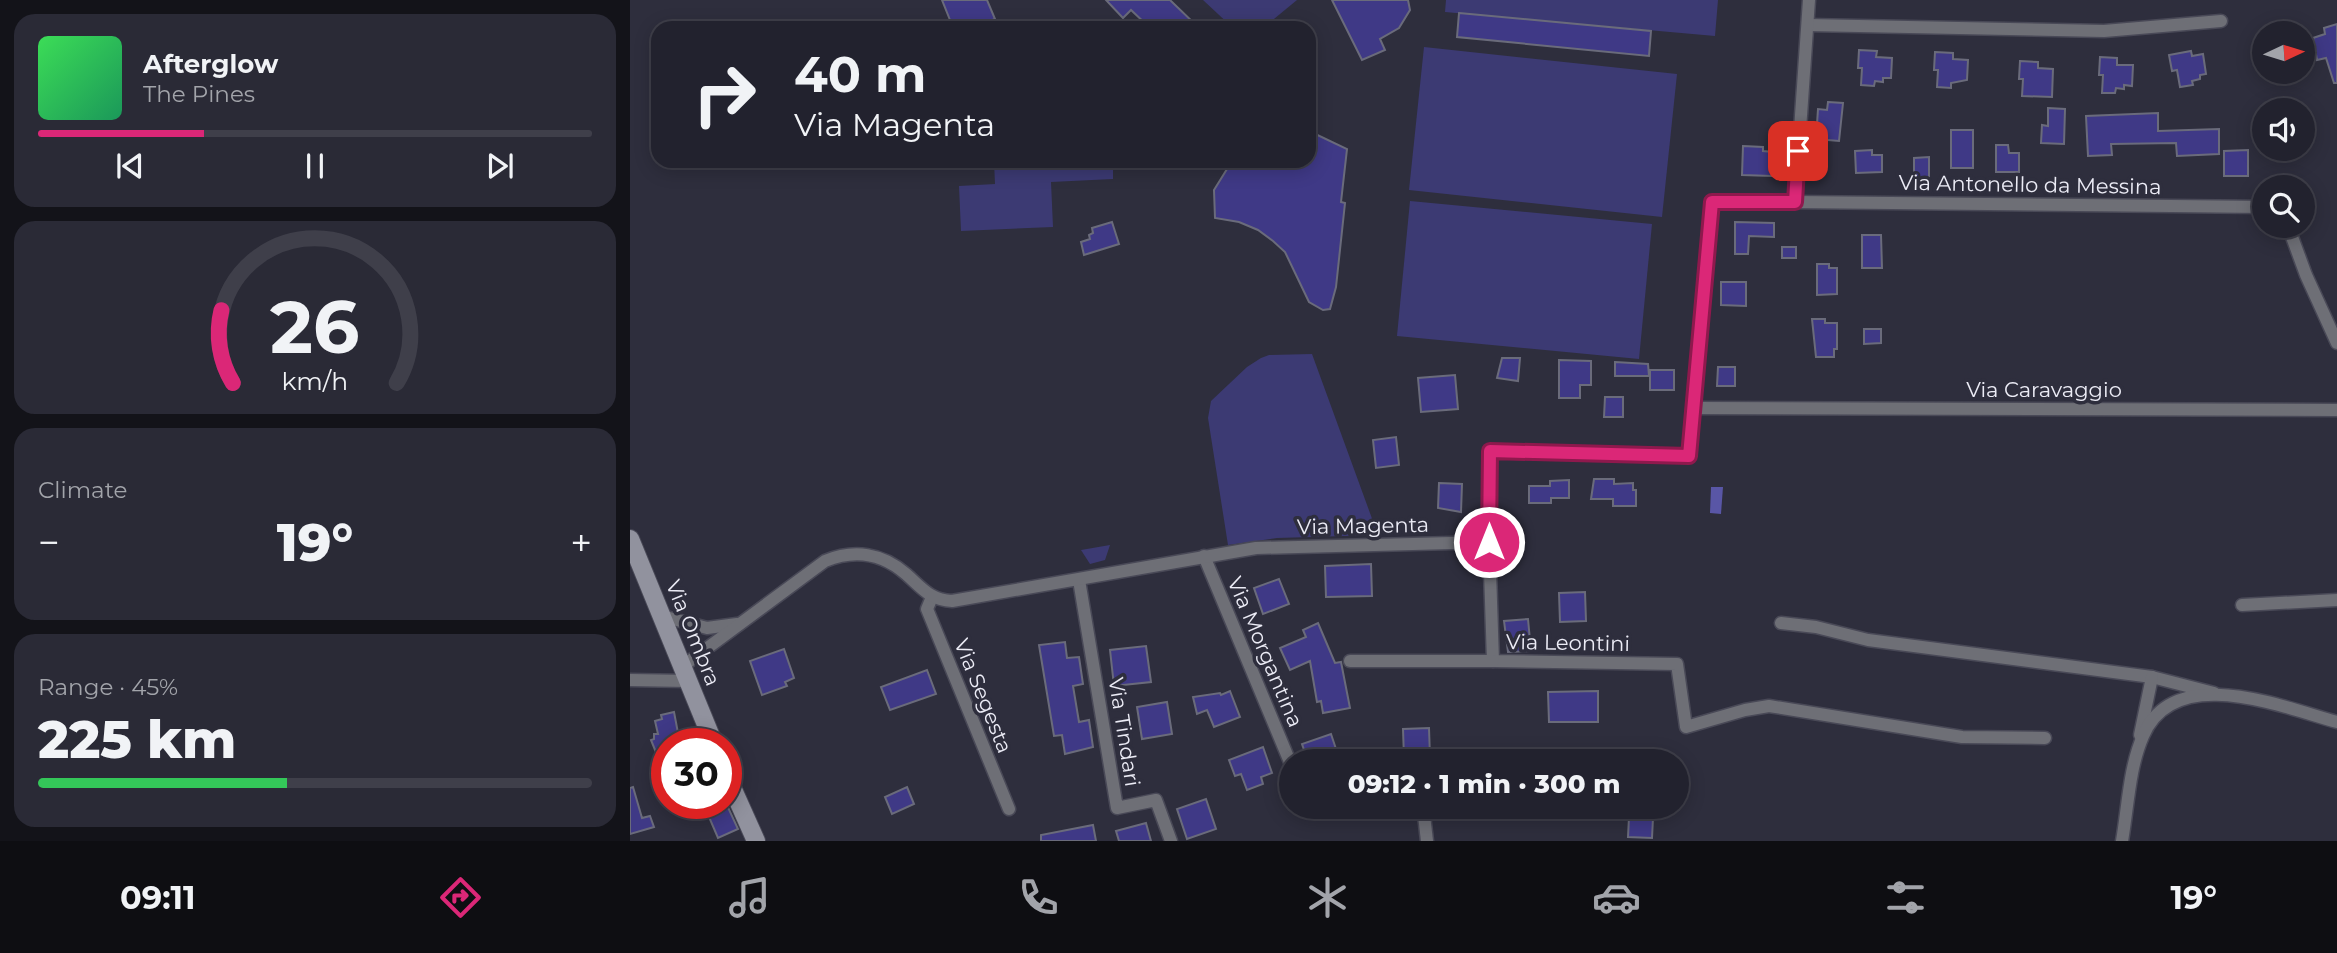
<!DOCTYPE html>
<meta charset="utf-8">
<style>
:root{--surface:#22222e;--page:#2a2a36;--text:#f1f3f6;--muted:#a2a4aa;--line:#3f3f4a;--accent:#db2777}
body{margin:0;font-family:Montserrat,sans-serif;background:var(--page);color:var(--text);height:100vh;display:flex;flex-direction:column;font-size:26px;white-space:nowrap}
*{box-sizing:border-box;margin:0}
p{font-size:23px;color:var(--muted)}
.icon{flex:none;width:38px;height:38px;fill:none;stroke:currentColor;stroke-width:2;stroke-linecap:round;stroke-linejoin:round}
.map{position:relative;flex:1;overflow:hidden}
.details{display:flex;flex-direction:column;gap:14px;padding:14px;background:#131319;width:630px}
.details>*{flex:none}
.hud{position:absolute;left:21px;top:21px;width:665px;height:147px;border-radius:21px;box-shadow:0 4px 18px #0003,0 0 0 2px var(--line);background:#22222e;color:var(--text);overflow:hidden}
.needle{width:46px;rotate:86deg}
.fabs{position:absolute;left:1622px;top:21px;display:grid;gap:14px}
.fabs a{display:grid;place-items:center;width:63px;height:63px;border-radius:50%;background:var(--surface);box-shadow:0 4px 18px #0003,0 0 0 2px var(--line);font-size:35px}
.speed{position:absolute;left:21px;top:728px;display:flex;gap:14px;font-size:35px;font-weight:700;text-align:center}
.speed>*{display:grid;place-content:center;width:91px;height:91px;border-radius:50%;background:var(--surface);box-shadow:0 4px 18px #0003,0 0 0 2px var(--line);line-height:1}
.speed .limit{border:10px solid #d22;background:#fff;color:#111}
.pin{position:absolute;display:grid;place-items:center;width:60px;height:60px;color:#fff;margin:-30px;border-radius:14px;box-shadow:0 4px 10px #0006}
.me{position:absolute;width:77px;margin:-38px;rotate:0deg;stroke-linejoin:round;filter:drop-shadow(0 0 5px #0008)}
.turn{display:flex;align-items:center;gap:24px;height:147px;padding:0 28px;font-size:32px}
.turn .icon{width:91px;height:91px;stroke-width:2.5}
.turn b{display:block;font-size:49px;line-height:60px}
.big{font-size:52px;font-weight:800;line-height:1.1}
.details .tile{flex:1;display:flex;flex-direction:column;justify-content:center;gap:10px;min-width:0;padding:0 24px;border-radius:21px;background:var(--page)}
.details .dial{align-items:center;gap:0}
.dial svg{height:182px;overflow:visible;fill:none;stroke:var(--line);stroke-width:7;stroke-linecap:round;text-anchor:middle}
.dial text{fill:var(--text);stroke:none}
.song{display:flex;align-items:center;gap:21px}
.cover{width:84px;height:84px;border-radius:10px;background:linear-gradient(135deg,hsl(130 70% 55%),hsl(150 70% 35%))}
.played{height:7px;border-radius:4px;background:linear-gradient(90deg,var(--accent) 30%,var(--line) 30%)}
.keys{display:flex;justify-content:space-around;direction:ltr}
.heat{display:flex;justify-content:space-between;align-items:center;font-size:38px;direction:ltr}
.charge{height:10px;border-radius:5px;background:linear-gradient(90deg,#34c759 45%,var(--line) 0)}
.trip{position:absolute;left:649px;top:749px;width:410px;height:70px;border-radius:35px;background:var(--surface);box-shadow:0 4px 18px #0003,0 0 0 2px var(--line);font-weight:800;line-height:70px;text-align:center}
.menu{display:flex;height:112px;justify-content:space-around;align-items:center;background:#0e0e12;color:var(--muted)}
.menu .icon{width:49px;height:49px}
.menu .active{color:var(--accent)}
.menu b{font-size:32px;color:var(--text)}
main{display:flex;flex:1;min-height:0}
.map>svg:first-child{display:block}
.green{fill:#3c3a73}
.water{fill:#5956a6}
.building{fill:#3f3986;stroke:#6a6b7b;stroke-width:2}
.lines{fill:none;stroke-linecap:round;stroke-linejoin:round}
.street-casing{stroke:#494957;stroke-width:15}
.secondary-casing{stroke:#494957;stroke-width:20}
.street{stroke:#6e6f76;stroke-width:12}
.secondary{stroke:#91929e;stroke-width:18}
.route-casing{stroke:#8e194d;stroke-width:18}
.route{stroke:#db2777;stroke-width:12}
.labels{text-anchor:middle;stroke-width:7;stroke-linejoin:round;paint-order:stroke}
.street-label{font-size:21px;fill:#ececf6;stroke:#2e2e3d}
</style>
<main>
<section class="details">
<div class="tile">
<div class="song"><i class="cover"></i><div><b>Afterglow</b><p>The Pines</p></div></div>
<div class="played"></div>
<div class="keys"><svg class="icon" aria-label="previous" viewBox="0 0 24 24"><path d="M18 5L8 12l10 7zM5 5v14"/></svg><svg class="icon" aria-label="pause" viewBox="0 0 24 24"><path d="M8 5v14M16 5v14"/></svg><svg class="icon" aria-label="next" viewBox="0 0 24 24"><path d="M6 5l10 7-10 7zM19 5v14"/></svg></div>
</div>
<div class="tile dial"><svg viewBox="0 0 100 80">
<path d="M14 69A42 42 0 1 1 86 69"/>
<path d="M14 69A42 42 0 0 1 9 37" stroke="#db2777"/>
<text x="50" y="56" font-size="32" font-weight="700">26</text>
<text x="50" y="72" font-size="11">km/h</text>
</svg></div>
<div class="tile"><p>Climate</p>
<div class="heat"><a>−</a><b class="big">19°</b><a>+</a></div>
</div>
<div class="tile"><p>Range · 45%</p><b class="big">225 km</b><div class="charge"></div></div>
</section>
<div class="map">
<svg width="1707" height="841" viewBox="0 0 1707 841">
<rect width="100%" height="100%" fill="#2e2e3d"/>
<g class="green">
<path d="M573 0H667L633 28H603Z"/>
<path d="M816 0H1088L1085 36 815 12Z"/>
<path d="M794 47 1047 74 1032 217 779 190Z"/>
<path d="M364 161H483V179L421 182 423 227 331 231 329 186 365 184Z"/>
<path d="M780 201 1022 224 1009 359 767 336Z"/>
<path d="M682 354 748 535 647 538 598 545 578 418 581 401 617 367 631 358 639 355Z"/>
<path d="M480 545 475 560 460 564 451 550Z"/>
</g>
<path class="water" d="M1081 487H1093L1091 514 1080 513Z"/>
<g class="building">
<path d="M312 0H357L365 19 349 25 351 28H329L327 23 322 25Z"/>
<path d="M476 0H540L569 28H520L501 10 493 18Z"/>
<path d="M702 0H778L780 10 769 28 750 39 755 50 732 60Z"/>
<path d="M829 13 1021 31 1019 56 827 37Z"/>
<path d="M1707 24V83H1704L1696 58 1687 60 1683 38 1695 34 1694 28Z"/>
<path d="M1229 50 1247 51 1246 57 1262 58 1261 78H1253V82L1245 81 1244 86 1231 85 1232 68H1228Z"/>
<path d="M1561 51 1562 56 1573 54 1576 74 1570 75V79L1562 81 1563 85 1550 87 1547 70 1542 71 1539 55Z"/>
<path d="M1305 52 1323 53V59L1338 60 1337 80 1321 83V88L1307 87 1308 70H1304Z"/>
<path d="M1470 57 1487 58V65H1503L1502 86 1494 85V89L1486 88 1485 93H1472L1473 75H1469Z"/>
<path d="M1390 61 1408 62V68L1423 69 1422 97 1392 96 1393 79H1389Z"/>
<path d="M1198 102 1213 103 1209 141 1186 139 1188 109 1197 110Z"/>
<path d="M1418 108 1435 109 1434 144 1411 143 1412 125 1418 126Z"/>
<path d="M1528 113V131L1589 129V154L1547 156 1546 143 1481 144 1482 155 1458 156 1456 116Z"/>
<rect x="1321" y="130" width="22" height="38"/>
<path d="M679 131 717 149 711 202 715 203 706 287 700 309 693 310 679 302 655 252 643 241 628 230 609 222 585 218 584 190 602 161H679Z"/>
<path d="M1366 145H1378L1379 153H1389V172H1366Z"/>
<path d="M1113 146 1133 147V151L1143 152 1142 176 1112 175Z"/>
<path d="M1242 150V155H1252V172L1226 173 1225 151Z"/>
<path d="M1618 150V176H1594V151Z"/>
<path d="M1299 157V180L1284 181V158Z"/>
<path d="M482 222 489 244 454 255 451 242 460 239 459 235 463 233 462 228Z"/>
<path d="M1105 222 1144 223V237L1119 236 1118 254H1105Z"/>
<path d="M1232 235H1251L1252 268H1232Z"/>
<rect x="1152" y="247" width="14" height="11"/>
<path d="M1187 264H1199V268H1207V294L1187 295Z"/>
<path d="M1091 282H1116V306L1091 305Z"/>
<path d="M1182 319H1195V323H1207V349H1204V357H1186Z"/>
<path d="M1234 329H1251V343L1234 344Z"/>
<path d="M872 358H890L888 381 867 378Z"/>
<path d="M929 360 961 361V385H950V398H929Z"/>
<path d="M985 362 1018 364 1019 376H985Z"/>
<path d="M1088 367H1105V386H1087Z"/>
<rect x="1020" y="370" width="24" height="20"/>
<path d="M825 375 828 409 791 412 788 378Z"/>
<path d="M975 397H993V417H974Z"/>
<path d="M766 437 769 465 746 468 743 440Z"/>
<path d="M964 479H984V484L1003 483V490H1006V506H983V499H961Z"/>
<path d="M939 480V498H921V503H899V486H920V481Z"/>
<path d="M809 483 832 484 831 512 808 508Z"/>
<path d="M741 564 742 596 696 597 695 566Z"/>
<path d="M649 579 659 604 633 614 624 588Z"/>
<path d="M955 592 956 621 930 622 929 593Z"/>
<path d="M898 619 901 651 878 652 874 621Z"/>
<path d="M688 623 705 663 711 662 720 708 693 713 691 701 687 702 680 661 660 670 650 648 676 637 673 630Z"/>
<path d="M435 642 437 658 449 657 453 684 443 686 449 722 459 720 463 747 435 754 432 735 424 736 409 645Z"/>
<path d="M516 646 521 682 484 686 480 650Z"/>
<path d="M154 649 164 678 155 682 157 686 132 695 120 661Z"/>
<path d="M297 670 306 694 260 710 251 687Z"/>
<path d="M600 691 610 717 584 727 577 710 567 714 563 697 590 693 591 695Z"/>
<path d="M968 691V722H919L918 692Z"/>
<path d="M537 702 542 734 512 739 507 707Z"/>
<path d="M44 712 48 733 62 732 68 744H37L36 777 21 740 24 739V734H28L25 721 32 719 31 715Z"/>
<path d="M799 728 800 757 774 758 773 729Z"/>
<path d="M701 734 709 758 699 761H678L672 744Z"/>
<path d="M633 747 642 773 631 777 633 784 617 790 611 774 605 776 599 760Z"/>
<path d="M3 787 12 818 20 816 24 827 0 834V788Z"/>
<path d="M277 787 284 804 262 814 255 797Z"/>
<path d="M576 799 586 829 557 839 547 809Z"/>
<path d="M73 803H96L108 829 88 838Z"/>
<path d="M999 817 1023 818 1022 838 998 837Z"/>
<path d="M516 823 521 841H489L486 831Z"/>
<path d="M463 825 466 841H411V835Z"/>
</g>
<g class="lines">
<defs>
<g id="street">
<path d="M1178 25 1474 31 1591 21"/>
<path d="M1165 202 1634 207"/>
<path d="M1658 226 1676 275 1707 343"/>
<path d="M1064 408 1707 410"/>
<path d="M859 542 863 661 1047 664 1056 727 1115 710 1139 706 1332 737 1415 738"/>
<path d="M574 556 660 762"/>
<path d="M449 580 487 808 526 800 541 841"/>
<path d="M302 597 297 609 379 809"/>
<path d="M1612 605 1707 600"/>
<path d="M32 616 77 628 107 624"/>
<path d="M1151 623 1186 627 1238 640 1522 677 1584 693"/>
<path d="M720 661H863"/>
<path d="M53 666 195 561C224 549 252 553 276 574 292 588 300 600 322 601L626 548 859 542 860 451 1059 456 1082 202H1165L1179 0"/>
<path d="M0 680 58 681"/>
<path d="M1510 735 1522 677"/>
<path d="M794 815 797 841"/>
<path d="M1492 841C1498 807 1499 768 1513 736 1544 662 1652 707 1707 722"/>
</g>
<g id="secondary">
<path d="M0 539 84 744"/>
<path d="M96 774 126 841"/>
</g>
</defs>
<use href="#street" class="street-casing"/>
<use href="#secondary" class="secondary-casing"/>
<use href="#street" class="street"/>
<use href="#secondary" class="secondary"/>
</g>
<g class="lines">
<defs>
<path id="route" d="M859 542 860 451 1059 456 1082 202H1165L1168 151"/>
</defs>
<use href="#route" class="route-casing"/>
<use href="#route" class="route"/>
</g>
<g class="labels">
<g class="street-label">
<text transform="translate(1400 185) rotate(1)" y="7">Via Antonello da Messina</text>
<text x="1414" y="397">Via Caravaggio</text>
<text transform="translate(733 526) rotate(-1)" y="7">Via Magenta</text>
<text transform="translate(63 633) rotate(68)" y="7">Via Ombra</text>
<text transform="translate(938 643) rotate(1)" y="7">Via Leontini</text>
<text transform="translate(635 652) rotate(67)" y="7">Via Morgantina</text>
<text transform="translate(353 696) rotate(68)" y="7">Via Segesta</text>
<text transform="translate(494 732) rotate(81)" y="7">Via Tindari</text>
</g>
</g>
</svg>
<div class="fabs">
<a><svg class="needle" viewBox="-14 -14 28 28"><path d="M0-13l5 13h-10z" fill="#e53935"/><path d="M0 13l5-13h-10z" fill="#a2a4aa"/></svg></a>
<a><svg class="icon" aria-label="sound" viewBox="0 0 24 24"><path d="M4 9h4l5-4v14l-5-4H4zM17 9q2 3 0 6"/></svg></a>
<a><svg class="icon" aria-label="search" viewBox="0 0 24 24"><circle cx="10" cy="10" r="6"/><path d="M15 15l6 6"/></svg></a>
</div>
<div class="speed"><div class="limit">30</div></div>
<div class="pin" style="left:1168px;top:151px;background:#d93025"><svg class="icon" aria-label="arrive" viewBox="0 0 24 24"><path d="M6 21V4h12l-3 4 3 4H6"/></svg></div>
<svg class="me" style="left:859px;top:542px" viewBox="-20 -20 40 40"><circle r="17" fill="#db2777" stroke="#fff" stroke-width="3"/><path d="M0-11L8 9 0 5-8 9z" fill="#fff"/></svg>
<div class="trip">09:12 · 1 min · 300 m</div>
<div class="hud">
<div class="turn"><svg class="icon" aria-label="right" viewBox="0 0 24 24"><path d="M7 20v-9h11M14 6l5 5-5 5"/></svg><div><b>40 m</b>Via Magenta</div></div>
</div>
</div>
</main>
<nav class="menu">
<b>09:11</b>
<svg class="icon active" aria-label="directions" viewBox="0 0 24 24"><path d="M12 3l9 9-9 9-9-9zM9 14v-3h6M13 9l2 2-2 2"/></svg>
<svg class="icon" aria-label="music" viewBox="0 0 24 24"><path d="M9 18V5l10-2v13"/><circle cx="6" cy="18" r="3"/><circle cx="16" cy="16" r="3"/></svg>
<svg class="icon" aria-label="phone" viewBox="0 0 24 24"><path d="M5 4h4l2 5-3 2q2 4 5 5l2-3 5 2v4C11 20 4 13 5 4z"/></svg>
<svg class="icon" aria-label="climate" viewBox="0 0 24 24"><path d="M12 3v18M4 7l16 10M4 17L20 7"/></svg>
<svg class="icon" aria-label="car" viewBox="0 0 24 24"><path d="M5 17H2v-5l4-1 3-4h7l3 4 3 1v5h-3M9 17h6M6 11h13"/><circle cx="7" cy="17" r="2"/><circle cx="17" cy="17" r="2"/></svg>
<svg class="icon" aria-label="filters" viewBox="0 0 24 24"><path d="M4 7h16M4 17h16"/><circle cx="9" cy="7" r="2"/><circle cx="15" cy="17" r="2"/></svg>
<b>19°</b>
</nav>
